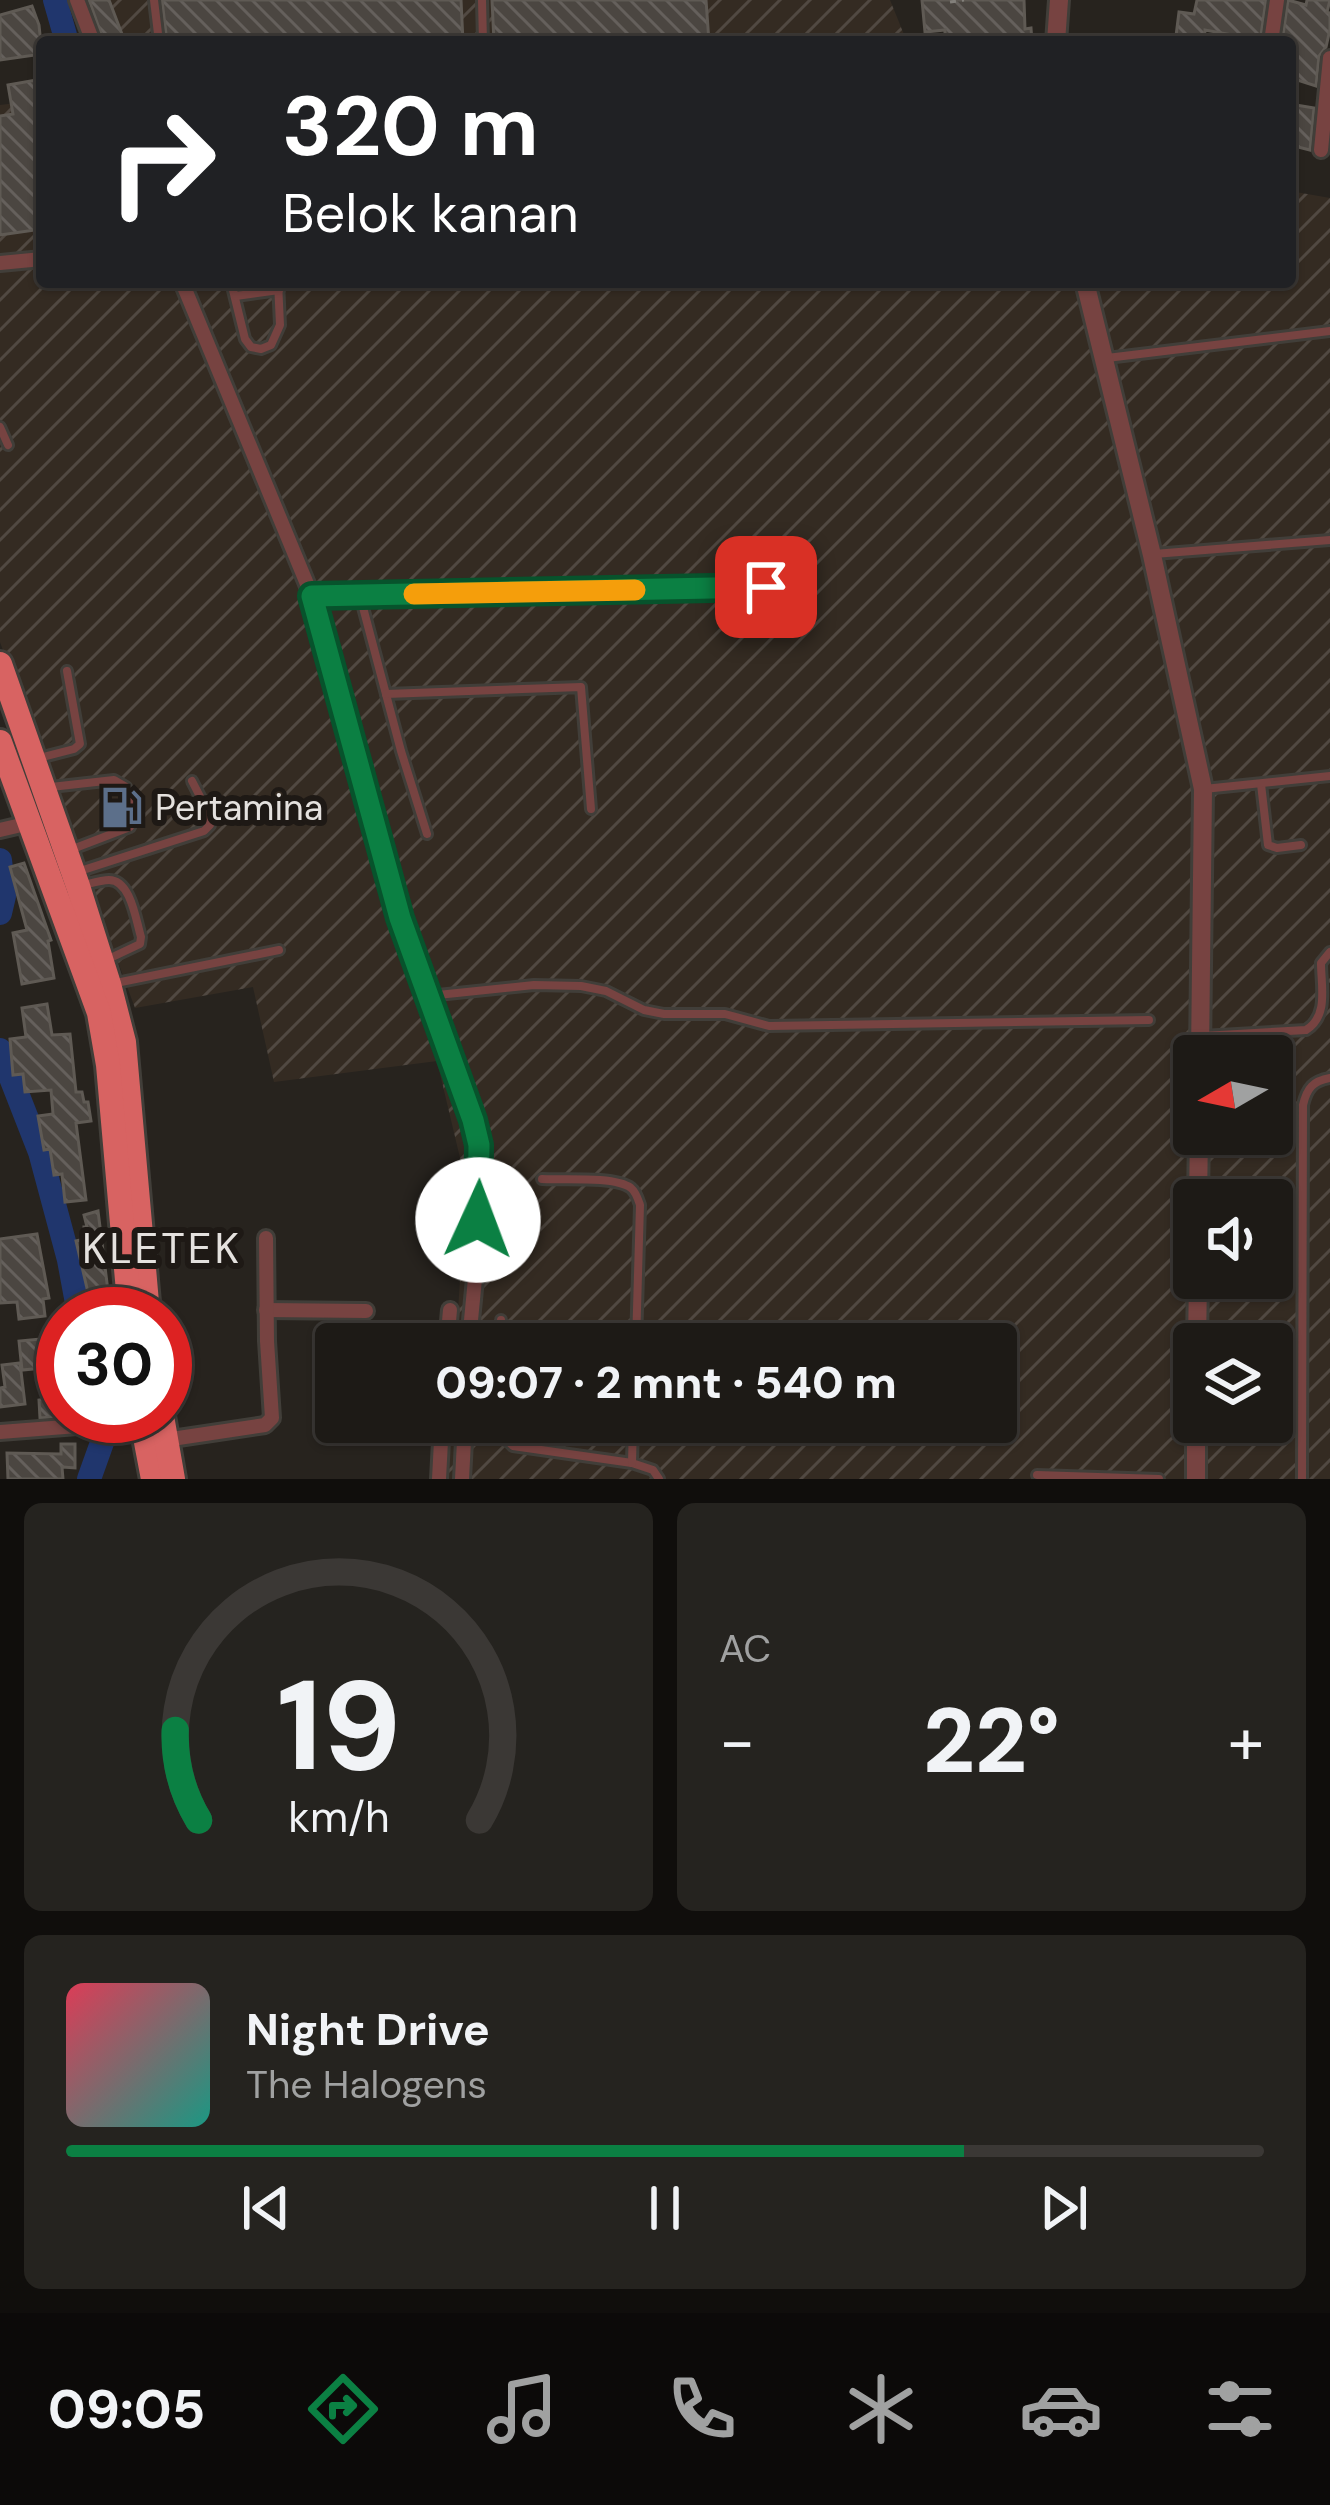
<!DOCTYPE html>
<html lang="id">
<meta charset="utf-8">
<style>
:root{--surface:#1d1a16;--page:#25231f;--text:#f1f3f6;--muted:#a0a1a1;--line:#3b3835;--accent:#0b8043}
body{margin:0;font-family:"DM Sans",sans-serif;background:var(--page);color:var(--text);height:100vh;display:flex;flex-direction:column;font-size:45px;white-space:nowrap}
*{box-sizing:border-box;margin:0}
p{font-size:39px;color:var(--muted)}
.icon{flex:none;width:66px;height:66px;fill:none;stroke:currentColor;stroke-width:2;stroke-linecap:round;stroke-linejoin:round}
.map{position:relative;height:1479px;overflow:hidden}
.sheet{display:flex;flex-direction:column;gap:24px;padding:24px;background:#100e0c;flex:1}
.sheet>*{flex:none}
.banner{position:absolute;left:36px;top:36px;width:1260px;height:252px;border-radius:12px;box-shadow:0 3px 9px #0004,0 0 0 3px var(--line);background:#202124;color:#fff;overflow:hidden}
.needle{width:78px;rotate:261deg}
.tools{position:absolute;left:1173px;top:1035px;display:grid;gap:24px}
.tools a{display:grid;place-items:center;width:120px;height:120px;border-radius:12px;background:var(--surface);box-shadow:0 3px 9px #0004,0 0 0 3px var(--line);font-size:60px}
.speed{position:absolute;left:36px;top:1287px;display:flex;gap:24px;font-size:60px;font-weight:700;text-align:center}
.speed>*{display:grid;place-content:center;width:156px;height:156px;border-radius:50%;background:var(--surface);box-shadow:0 3px 9px #0004,0 0 0 3px var(--line);line-height:1}
.speed .limit{border:18px solid #d22;background:#fff;color:#111}
.pin{position:absolute;display:grid;place-items:center;width:102px;height:102px;color:#fff;margin:-51px;border-radius:24px;box-shadow:0 6px 18px #0006}
.me{position:absolute;width:132px;margin:-66px;rotate:2deg;stroke-linejoin:round;filter:drop-shadow(0 0 9px #0008)}
.turn{display:flex;align-items:center;gap:42px;height:252px;padding:0 48px;font-size:54px}
.turn .icon{width:156px;height:156px;stroke-width:2.5}
.turn b{display:block;font-size:84px;line-height:102px}
.big{font-size:90px;font-weight:800;line-height:1.1}
.sheet .card{flex:1;display:flex;flex-direction:column;justify-content:center;gap:18px;min-width:0;padding:0 42px;border-radius:18px;background:var(--page)}
.sheet .dial{align-items:center;gap:0}
.dial svg{height:312px;overflow:visible;fill:none;stroke:var(--line);stroke-width:7;stroke-linecap:round;text-anchor:middle}
.dial text{fill:var(--text);stroke:none}
.song{display:flex;align-items:center;gap:36px}
.cover{width:144px;height:144px;border-radius:18px;background:linear-gradient(135deg,hsl(350 70% 55%),hsl(170 70% 35%))}
.played{height:12px;border-radius:6px;background:linear-gradient(90deg,var(--accent) 75%,var(--line) 75%)}
.keys{display:flex;justify-content:space-around;direction:ltr}
.heat{display:flex;justify-content:space-between;align-items:center;font-size:66px;direction:ltr}
.sheet .tiles{flex:1;display:grid;gap:24px;grid-template-columns:1fr 1fr}
.card:last-child{grid-column:span 2}
.trip{position:absolute;left:315px;top:1323px;width:702px;height:120px;border-radius:12px;background:var(--surface);box-shadow:0 3px 9px #0004,0 0 0 3px var(--line);font-weight:800;line-height:120px;text-align:center}
.menu{display:flex;height:192px;justify-content:space-around;align-items:center;background:#0c0a09;color:var(--muted)}
.menu .icon{width:84px;height:84px}
.menu .on{color:var(--accent)}
.menu b{font-size:54px;color:var(--text)}
.map>svg:first-child{display:block}
.industrial{fill:url(#industrial-furrows);fill-rule:evenodd}
.lines{fill:none;stroke-linecap:round;stroke-linejoin:round}
.river{stroke:#20366d;stroke-width:24}
.building{fill:url(#building-back-hatch);stroke:#5f5a54;stroke-width:3}
.service-casing{stroke:#413e39;stroke-width:14}
.minor-casing{stroke:#413e39;stroke-width:20}
.tertiary-casing{stroke:#413e39;stroke-width:24}
.trunk-casing{stroke:#413e39;stroke-width:30}
.path{stroke:#83807b;stroke-width:3;stroke-dasharray:6 6;stroke-linecap:butt}
.service{stroke:#774341;stroke-width:8}
.minor{stroke:#774341;stroke-width:14}
.tertiary{stroke:#774341;stroke-width:18}
.trunk{stroke:#d86362;stroke-width:24}
.route-casing{stroke:#07532c;stroke-width:30}
.route{stroke:#0b8043;stroke-width:21}
.slow{stroke:#f59e0b;stroke-width:21}
.labels{text-anchor:middle;stroke-width:12;stroke-linejoin:round;paint-order:stroke}
.poi-label{font-size:36px;fill:#e4e1de;stroke:#1e1915;text-anchor:start}
.quarter-label{font-size:42px;letter-spacing:3px;fill:#e4e1de;stroke:#1e1915}
</style>
<div class="map">
<svg width="1330" height="1479" viewBox="0 0 1330 1479">
<defs>
<pattern id="industrial-furrows" width="10" height="10" patternUnits="userSpaceOnUse" patternTransform="scale(3)"><rect width="10" height="10" fill="#342b22"/><path d="M-1 1l2-2M0 10L10 0M9 11l2-2" fill="none" stroke="#514942"/></pattern>
<pattern id="building-back-hatch" width="6" height="6" patternUnits="userSpaceOnUse" patternTransform="scale(3)"><rect width="6" height="6" fill="#4b4641"/><path d="M-1 5l2 2M0 0l6 6M5-1l2 2" fill="none" stroke="#65605c"/></pattern>
</defs>
<rect width="100%" height="100%" fill="#27231e"/>
<g class="industrial">
<path d="M67 0H890L907 42H82Z"/>
<path d="M42 100V282H1290V191L1330 198V1479H447L451 1422H996V1344H456L466 1183 437 1061 274 1082 253 987 135 1008 0 642V105ZM1194 1056H1272V1134H1194ZM1194 1200H1272V1278H1194ZM1194 1344H1272V1422H1194Z"/>
</g>
<g class="lines">
<g class="river">
<path d="M55 0 67 42"/>
<path d="M0 860 4 896 0 913"/>
<path d="M0 1050 40 1152 69 1260 79 1314"/>
<path d="M89 1479 104 1437 100 1416"/>
</g>
</g>
<g class="building">
<path d="M89 0H109L125 42H104Z"/>
<path d="M162 0H461L463 42H167Z"/>
<path d="M492 0H706L709 42H494Z"/>
<path d="M922 0H1024L1025 29 1031 28 1032 42H988L987 35 956 36V42H945V30L925 32Z"/>
<path d="M1197 0H1266L1260 42H1238V36L1205 30 1204 42H1191V38L1176 36 1179 12 1194 14Z"/>
<path d="M1288 0 1306 5 1307 0H1330L1327 12 1330 13V29L1326 47 1319 56 1316 86 1291 78 1295 58 1290 57V42H1282Z"/>
<path d="M32 6 39 25 42 54 0 60V15Z"/>
<path d="M42 79V229L0 235V116L13 114 8 85Z"/>
<path d="M1290 104 1314 108 1310 150 1290 145 1295 124H1290Z"/>
<path d="M24 863 51 940 48 941 54 978 22 984 13 933 27 930 10 867Z"/>
<path d="M47 1004 52 1035 70 1034 76 1092H82L84 1102H88L91 1121 76 1123 86 1200 65 1202 62 1174 54 1175 50 1149 44 1150 38 1116 53 1114 51 1090 25 1092 23 1074 13 1075 10 1039 26 1037 22 1008Z"/>
<path d="M98 1211 109 1299V1314H93L76 1241 85 1239 84 1227H87L84 1215Z"/>
<path d="M37 1234 49 1298 43 1299 45 1316 19 1319 17 1302 0 1303V1239Z"/>
<path d="M63 1337V1416L40 1418 39 1400 47 1399 44 1368 22 1370 19 1341Z"/>
<path d="M20 1363 25 1404 0 1407V1388L5 1387 2 1365Z"/>
<path d="M61 1444H75V1468L62 1467 63 1479H8L7 1453 61 1454Z"/>
</g>
<g class="lines">
<defs>
<g id="service">
<path d="M154 0 159 42"/>
<path d="M482 0 483 42"/>
<path d="M231 282 245 339 251 347 261 349 271 345 280 325 278 282"/>
<path d="M236 296 279 290"/>
<path d="M1107 358 1330 331"/>
<path d="M0 427 8 445"/>
<path d="M1154 554 1330 540"/>
<path d="M313 596H360L401 751 427 834"/>
<path d="M360 596 766 587"/>
<path d="M386 694 581 687 591 809"/>
<path d="M39 758 74 749 80 744 67 671"/>
<path d="M1261 784 1268 845 1277 848 1301 845"/>
<path d="M51 787 114 780 126 787 134 815 130 827 70 850"/>
<path d="M1204 789 1330 776"/>
<path d="M77 872 204 831 210 825V816L192 781"/>
<path d="M80 886C89 884 101 880 109 880 131 880 136 921 141 937L140 944 104 961"/>
<path d="M116 983 279 950"/>
<path d="M428 996 534 985 581 986 606 991 644 1010 664 1014H725L769 1026 1149 1020"/>
<path d="M1202 1036 1306 1030C1329 1016 1321 986 1321 963L1330 952"/>
<path d="M542 1179C562 1180 615 1176 631 1188 636 1192 638 1199 640 1205L636 1344"/>
<path d="M501 1344V1320"/>
<path d="M502 1422 507 1440 513 1446 632 1463 653 1470 659 1479"/>
<path d="M632 1463 633 1422"/>
<path d="M1037 1475 1159 1479"/>
<path d="M1302 1479 1303 1105C1307 1088 1313 1081 1330 1078"/>
</g>
<g id="minor">
<path d="M77 0 93 42"/>
<path d="M1271 42 1277 0"/>
<path d="M1321 150 1330 58"/>
<path d="M0 263 42 259"/>
<path d="M182 282 312 596 391 889 473 1120C489 1185 474 1276 469 1344"/>
<path d="M0 830 30 823"/>
<path d="M266 1310 366 1311"/>
<path d="M447 1344 450 1310"/>
<path d="M0 1432 142 1421"/>
<path d="M165 1440 265 1425 272 1418 267 1341 266 1238"/>
<path d="M439 1479 442 1422"/>
<path d="M462 1479 465 1422"/>
</g>
<g id="tertiary">
<path d="M1056 42 1059 0"/>
<path d="M1085 282 1152 555 1203 789 1200 1056"/>
<path d="M1198 1200 1199 1134"/>
<path d="M1197 1344 1198 1278"/>
<path d="M1196 1479V1422"/>
</g>
<g id="trunk">
<path d="M0 664 78 886 109 984 124 1042 148 1314"/>
<path d="M0 742 99 1013 108 1065 130 1314"/>
<path d="M141 1416 153 1479"/>
<path d="M162 1416 173 1479"/>
</g>
</defs>
<use href="#service" class="service-casing"/>
<use href="#minor" class="minor-casing"/>
<use href="#tertiary" class="tertiary-casing"/>
<use href="#trunk" class="trunk-casing"/>
<path class="path" d="M950 2 964 0"/>
<use href="#service" class="service"/>
<use href="#minor" class="minor"/>
<use href="#tertiary" class="tertiary"/>
<use href="#trunk" class="trunk"/>
</g>
<g class="lines">
<defs>
<path id="route" d="M478 1220 479 1145 473 1120 400 918 312 596 766 587"/>
</defs>
<use href="#route" class="route-casing"/>
<use href="#route" class="route"/>
<path class="slow" d="M414 594 635 590"/>
</g>
<defs>
<symbol id="fuel-bare" viewBox="-9 -9 18 18"><path d="M-5.5-6h7V0h2V4h1.3V-2.5L3-4.5l.8-.8L6-3V5H2.5V1h-1V6h-7ZM-4.2-4.7v3.2H.2V-4.7Z" fill="#5c6f8a" stroke="#1e1915" stroke-width="2.5" paint-order="stroke"/></symbol>
</defs>
<g fill-rule="evenodd">
<use href="#fuel-bare" x="92" y="778" width="59" height="59"/>
</g>
<g class="labels">
<g class="poi-label">
<text x="155" y="820">Pertamina</text>
</g>
<g class="quarter-label">
<text x="162" y="1263">KLETEK</text>
</g>
</g>
</svg>
<div class="tools">
<a><svg class="needle" viewBox="-14 -14 28 28"><path d="M0-13l5 13h-10z" fill="#e53935"/><path d="M0 13l5-13h-10z" fill="#a0a1a1"/></svg></a>
<a><svg class="icon" aria-label="sound" viewBox="0 0 24 24"><path d="M4 9h4l5-4v14l-5-4H4zM17 9q2 3 0 6"/></svg></a>
<a><svg class="icon" aria-label="layers" viewBox="0 0 24 24"><path d="M12 4l9 5-9 5-9-5zM3 14l9 5 9-5"/></svg></a>
</div>
<div class="speed"><div class="limit">30</div></div>
<div class="pin" style="left:766px;top:587px;background:#d93025"><svg class="icon" aria-label="arrive" viewBox="0 0 24 24"><path d="M6 21V4h12l-3 4 3 4H6"/></svg></div>
<svg class="me" style="left:478px;top:1220px" viewBox="-20 -20 40 40"><circle r="19" fill="#fff"/><path d="M0-13L10 11 0 6-10 11z" fill="#0b8043"/></svg>
<div class="trip">09:07 · 2 mnt · 540 m</div>
<div class="banner">
<div class="turn"><svg class="icon" aria-label="right" viewBox="0 0 24 24"><path d="M7 20v-9h11M14 6l5 5-5 5"/></svg><div><b>320 m</b>Belok kanan</div></div>
</div>
</div>
<section class="sheet">
<div class="tiles">
<div class="card dial"><svg viewBox="0 0 100 80">
<path d="M14 69A42 42 0 1 1 86 69"/>
<path d="M14 69A42 42 0 0 1 8 46" stroke="#0b8043"/>
<text x="50" y="56" font-size="32" font-weight="700">19</text>
<text x="50" y="72" font-size="11">km/h</text>
</svg></div>
<div class="card"><p>AC</p>
<div class="heat"><a>−</a><b class="big">22°</b><a>+</a></div>
</div>
<div class="card">
<div class="song"><i class="cover"></i><div><b>Night Drive</b><p>The Halogens</p></div></div>
<div class="played"></div>
<div class="keys"><svg class="icon" aria-label="previous" viewBox="0 0 24 24"><path d="M18 5L8 12l10 7zM5 5v14"/></svg><svg class="icon" aria-label="pause" viewBox="0 0 24 24"><path d="M8 5v14M16 5v14"/></svg><svg class="icon" aria-label="next" viewBox="0 0 24 24"><path d="M6 5l10 7-10 7zM19 5v14"/></svg></div>
</div>
</div>
</section>
<nav class="menu">
<b>09:05</b>
<svg class="icon on" aria-label="directions" viewBox="0 0 24 24"><path d="M12 3l9 9-9 9-9-9zM9 14v-3h6M13 9l2 2-2 2"/></svg>
<svg class="icon" aria-label="music" viewBox="0 0 24 24"><path d="M9 18V5l10-2v13"/><circle cx="6" cy="18" r="3"/><circle cx="16" cy="16" r="3"/></svg>
<svg class="icon" aria-label="phone" viewBox="0 0 24 24"><path d="M5 4h4l2 5-3 2q2 4 5 5l2-3 5 2v4C11 20 4 13 5 4z"/></svg>
<svg class="icon" aria-label="climate" viewBox="0 0 24 24"><path d="M12 3v18M4 7l16 10M4 17L20 7"/></svg>
<svg class="icon" aria-label="car" viewBox="0 0 24 24"><path d="M5 17H2v-5l4-1 3-4h7l3 4 3 1v5h-3M9 17h6M6 11h13"/><circle cx="7" cy="17" r="2"/><circle cx="17" cy="17" r="2"/></svg>
<svg class="icon" aria-label="filters" viewBox="0 0 24 24"><path d="M4 7h16M4 17h16"/><circle cx="9" cy="7" r="2"/><circle cx="15" cy="17" r="2"/></svg>
</nav>
